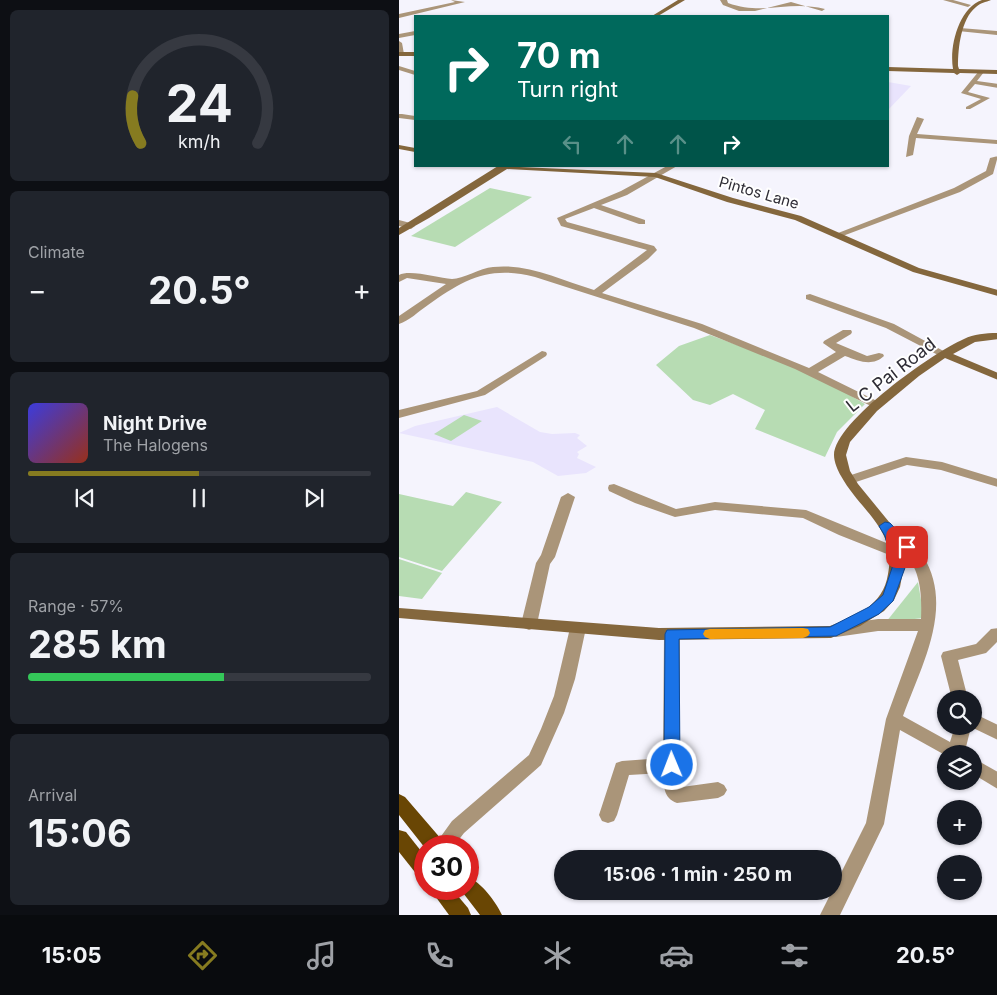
<!DOCTYPE html>
<meta charset="utf-8">
<style>
:root{--surface:#171b24;--page:#20242c;--text:#f1f3f6;--muted:#9ea1a6;--line:#363941;--accent:#867b20}
body{margin:0;font-family:Inter,sans-serif;background:var(--page);color:var(--text);height:100vh;display:flex;flex-direction:column;font-size:19px;white-space:nowrap}
*{box-sizing:border-box;margin:0}
p{font-size:16px;color:var(--muted)}
.icon{flex:none;width:28px;height:28px;fill:none;stroke:currentColor;stroke-width:2;stroke-linecap:round;stroke-linejoin:round}
.map{position:relative;flex:1;overflow:hidden}
.side{display:flex;flex-direction:column;gap:10px;padding:10px;background:#0d0f14;width:399px}
.side>*{flex:none}
.banner{position:absolute;left:15px;top:15px;width:475px;height:152px;border-radius:0px;box-shadow:0 1px 4px #0004;background:#00695c;color:#fff;overflow:hidden}
.buttons{position:absolute;left:538px;top:690px;display:grid;gap:10px}
.buttons a{display:grid;place-items:center;width:45px;height:45px;border-radius:50%;background:var(--surface);box-shadow:0 1px 4px #0004;font-size:25px}
.speed{position:absolute;left:15px;top:835px;display:flex;gap:10px;font-size:25px;font-weight:700;text-align:center}
.speed>*{display:grid;place-content:center;width:65px;height:65px;border-radius:50%;background:var(--surface);box-shadow:0 1px 4px #0004;line-height:1}
.speed .limit{border:8px solid #d22;background:#fff;color:#111}
.pin{position:absolute;display:grid;place-items:center;width:42px;height:42px;color:#fff;margin:-21px;border-radius:10px;box-shadow:0 2px 8px #0006}
.me{position:absolute;width:55px;margin:-28px;rotate:359deg;stroke-linejoin:round;filter:drop-shadow(0 0 4px #0008)}
.turn{display:flex;align-items:center;gap:18px;height:105px;padding:0 20px;font-size:22px}
.turn .icon{width:65px;height:65px;stroke-width:2.5}
.turn b{display:block;font-size:35px;line-height:42px}
.lanes{display:flex;align-items:center;height:48px;padding:0 20px;background:#0003;justify-content:center;gap:25px;direction:ltr}
.lanes .off{opacity:.35}
.big{font-size:38px;font-weight:700;line-height:1.1}
.side .widget{flex:1;display:flex;flex-direction:column;justify-content:center;gap:8px;min-width:0;padding:0 18px;border-radius:8px;background:var(--page)}
.side .dial{align-items:center;gap:0}
.dial svg{height:130px;overflow:visible;fill:none;stroke:var(--line);stroke-width:7;stroke-linecap:round;text-anchor:middle}
.dial text{fill:var(--text);stroke:none}
.song{display:flex;align-items:center;gap:15px}
.cover{width:60px;height:60px;border-radius:8px;background:linear-gradient(135deg,hsl(240 70% 55%),hsl(10 70% 35%))}
.played{height:5px;border-radius:2px;background:linear-gradient(90deg,var(--accent) 50%,var(--line) 50%)}
.keys{display:flex;justify-content:space-around;direction:ltr}
.heat{display:flex;justify-content:space-between;align-items:center;font-size:28px;direction:ltr}
.charge{height:8px;border-radius:4px;background:linear-gradient(90deg,#34c759 57%,var(--line) 0)}
.trip{position:absolute;left:155px;top:850px;width:288px;height:50px;border-radius:25px;background:var(--surface);box-shadow:0 1px 4px #0004;font-weight:700;line-height:50px;text-align:center}
.dock{display:flex;height:80px;justify-content:space-around;align-items:center;background:#090b0e;color:var(--muted)}
.dock .icon{width:35px;height:35px}
.dock .active{color:var(--accent)}
.dock b{font-size:22px;color:var(--text)}
main{display:flex;flex:1;min-height:0}
.map>svg:first-child{display:block}
.built{fill:#e9e4fd}
.green{fill:#b7dcb3}
.lines{fill:none;stroke-linecap:round;stroke-linejoin:round}
.street{fill:#aa9579;fill-rule:evenodd}
.secondary{fill:#84673d;fill-rule:evenodd}
.primary{fill:#694604;fill-rule:evenodd}
.route{fill:#1a73e8;stroke:#114b97}
.slow{fill:#f59e0b}
.labels{text-anchor:middle;stroke-width:4;stroke-linejoin:round;paint-order:stroke}
.far-street-label{font-size:15px;fill:#2f2d36;stroke:#fff}
.street-label{font-size:18px;fill:#2f2d36;stroke:#fff}
</style>
<main>
<section class="side">
<div class="widget dial"><svg viewBox="0 0 100 80">
<path d="M14 69A42 42 0 1 1 86 69"/>
<path d="M14 69A42 42 0 0 1 9 40" stroke="#867b20"/>
<text x="50" y="56" font-size="32" font-weight="700">24</text>
<text x="50" y="72" font-size="11">km/h</text>
</svg></div>
<div class="widget"><p>Climate</p>
<div class="heat"><a>−</a><b class="big">20.5°</b><a>+</a></div>
</div>
<div class="widget">
<div class="song"><i class="cover"></i><div><b>Night Drive</b><p>The Halogens</p></div></div>
<div class="played"></div>
<div class="keys"><svg class="icon" aria-label="previous" viewBox="0 0 24 24"><path d="M18 5L8 12l10 7zM5 5v14"/></svg><svg class="icon" aria-label="pause" viewBox="0 0 24 24"><path d="M8 5v14M16 5v14"/></svg><svg class="icon" aria-label="next" viewBox="0 0 24 24"><path d="M6 5l10 7-10 7zM19 5v14"/></svg></div>
</div>
<div class="widget"><p>Range · 57%</p><b class="big">285 km</b><div class="charge"></div></div>
<div class="widget"><p>Arrival</p><b class="big">15:06</b></div>
</section>
<div class="map">
<svg width="599" height="915" viewBox="0 0 599 915">
<rect width="100%" height="100%" fill="#f5f4fd"/>
<g class="built">
<path d="M489 82 512 86 489 110Z"/>
<path d="M98 407 141 432 153 434 176 433 181 435 178 438 188 446 178 452 180 454 178 458 197 467 187 473 159 476 134 462 0 433 16 426Z"/>
</g>
<g class="green">
<path d="M91 188 133 197 56 247 12 236Z"/>
<path d="M311 335 411 372 466 404 438 432 426 457 356 429 366 410 334 394 311 405 294 400 257 365 280 346Z"/>
<path d="M65 415 83 421 52 441 35 434Z"/>
<path d="M67 492 103 502 43 571 0 557V494L54 506Z"/>
<path d="M0 559 43 573 23 599 0 596Z"/>
<path d="M519 582 525 618 487 622Z"/>
</g>
<g class="lines">
<g class="street">
<path d="M52 0 66 2 0 18V14L56 2Z"/>
<path d="M321 0H328L329 3C365 16 389 0 426 9L423 11 392 2 356 11H340L324 5Z"/>
<path d="M544 0H554L572 5 569 7Z"/>
<path d="M561 28 599 31V35L559 31Z"/>
<path d="M16 31V35L0 38V34Z"/>
<path d="M0 41 3 43 5 54 0 53Z"/>
<path d="M0 66 16 71V75L0 70Z"/>
<path d="M580 71 585 72 578 81 599 84V88L576 84 569 92 591 98 571 109H567V107L582 99 562 93Z"/>
<path d="M3 114 16 116V120L0 118V114Z"/>
<path d="M518 117 525 119 518 134 599 140V144L517 138 514 155 507 157 510 136Z"/>
<path d="M599 156 594 174 561 192 441 237H435L434 235 555 188 587 171 591 158Z"/>
<path d="M268 166H278L228 195 202 205 246 220V224H240L195 208 166 219 168 222 255 246 258 250 249 259 203 293 303 324 410 368 437 352 424 343 425 341 444 330H452L453 332 452 334 437 343 468 356 480 353 484 354 485 356C473 367 460 361 446 356L419 372 482 403 484 405 482 407H474L396 369 295 328 136 277C91 265 65 279 29 305 20 311 10 321 0 324V316L47 284 8 278 0 282V275C11 269 39 278 53 279 64 279 81 268 94 267 128 263 162 280 195 290L248 250 162 226 158 218 222 191Z"/>
<path d="M0 220 15 224 16 226 12 229 0 226Z"/>
<path d="M411 294 495 324 550 354 549 356H541L487 328 407 299V295Z"/>
<path d="M143 351 147 352 148 354 147 356 86 395 0 418V410L78 391Z"/>
<path d="M507 457 543 462 599 479V487L542 470 508 465 451 484 445 480 446 477Z"/>
<path d="M215 484 277 509 316 502 407 510 502 549 483 529 485 526H495C504 535 517 545 524 556 556 607 522 666 504 716L551 742 556 726H574V713L599 725V740L572 727 566 751 567 754H546V755L501 730 485 824 441 915H421L467 823 487 719 519 631H479L437 637 432 635 429 631 432 627 437 625 479 619H522C523 595 522 570 504 551L505 553 503 556H493L440 535 404 518 316 510 276 517 236 503 210 491 209 488 210 485Z"/>
<path d="M169 493 176 497 156 557 151 564 138 624 135 628 130 630 125 628 122 624 137 563 142 555 162 497Z"/>
<path d="M179 622 184 624 187 628 176 679 165 713 142 765 65 833 55 846H35L53 821 130 755 142 729 155 696 171 628 174 624Z"/>
<path d="M273 628 278 630 281 634V748L283 787 319 782 325 785 328 790 325 795 319 798 278 803C264 798 265 786 264 773L230 775 218 815 215 821 209 823 203 821 200 815 217 763 223 761 264 758 265 634 268 630Z"/>
<path d="M599 628V641L587 653 559 660 569 699H553L542 656 544 652 577 644 592 629Z"/>
<path d="M574 758 599 772V789L574 774Z"/>
</g>
<g class="secondary">
<path d="M279 0H286L259 16H253Z"/>
<path d="M583 0H592C587 2 581 3 577 7 562 19 559 48 559 66L560 69 599 70V74L561 73 558 75 555 73 489 71V67L554 69C550 46 560 8 583 0Z"/>
<rect x="0" y="52" width="16" height="4"/>
<path d="M0 145 16 148V152L0 149Z"/>
<path d="M99 166 257 173 334 198 402 216 520 268 599 290V296L514 272 396 220 328 202 256 177 108 169 30 218 0 235V228Z"/>
<path d="M599 333V339L576 342 554 354 599 373V380L546 358 520 376 478 411 451 442 447 455 451 471 459 484 495 528 503 543 506 560 501 587 495 600 485 611 461 626 432 638 260 640 0 618V608L260 628 431 626C458 615 484 606 489 574 498 529 462 512 442 476 439 471 435 462 435 455 436 421 535 352 565 339 575 334 587 333 599 333Z"/>
</g>
<g class="primary">
<path d="M0 794 6 797 43 840 45 846H26V848L0 815Z"/>
<path d="M0 830 7 832 26 856V879L19 876 0 852Z"/>
<path d="M69 877C82 882 97 902 103 915H81L61 889H69Z"/>
<path d="M31 889H53L69 908 72 915H50Z"/>
</g>
</g>
<path class="route" d="M486 522 491 523 514 547 508 551 503 549 507 565 494 601 480 614 437 636 280 639 281 765 278 769 273 771 267 769 265 765 266 634 268 630 431 627 470 607 484 595 494 565 486 536 480 526Z"/>
<path class="slow" d="M404 628 409 629 411 633 409 636 404 638 311 639 306 637 304 634 306 630 311 629Z"/>
<g class="labels">
<g class="far-street-label">
<text transform="translate(360 193) rotate(16)" y="5">Pintos Lane</text>
</g>
<g class="street-label">
<text transform="translate(492 375) rotate(-38)" y="6">L C Pai Road</text>
</g>
</g>
</svg>
<div class="buttons">
<a><svg class="icon" aria-label="search" viewBox="0 0 24 24"><circle cx="10" cy="10" r="6"/><path d="M15 15l6 6"/></svg></a>
<a><svg class="icon" aria-label="layers" viewBox="0 0 24 24"><path d="M12 4l9 5-9 5-9-5zM3 14l9 5 9-5"/></svg></a>
<a>+</a>
<a>−</a>
</div>
<div class="speed"><div class="limit">30</div></div>
<div class="pin" style="left:508px;top:547px;background:#d93025"><svg class="icon" aria-label="arrive" viewBox="0 0 24 24"><path d="M6 21V4h12l-3 4 3 4H6"/></svg></div>
<svg class="me" style="left:273px;top:765px" viewBox="-20 -20 40 40"><circle r="17" fill="#1a73e8" stroke="#fff" stroke-width="3"/><path d="M0-11L8 9 0 5-8 9z" fill="#fff"/></svg>
<div class="trip">15:06 · 1 min · 250 m</div>
<div class="banner">
<div class="turn"><svg class="icon" aria-label="right" viewBox="0 0 24 24"><path d="M7 20v-9h11M14 6l5 5-5 5"/></svg><div><b>70 m</b>Turn right</div></div>
<div class="lanes"><svg class="icon off" aria-label="left" viewBox="0 0 24 24"><path d="M17 20v-9H6M10 6l-5 5 5 5"/></svg><svg class="icon off" aria-label="ahead" viewBox="0 0 24 24"><path d="M12 20V5M6 11l6-6 6 6"/></svg><svg class="icon off" aria-label="ahead" viewBox="0 0 24 24"><path d="M12 20V5M6 11l6-6 6 6"/></svg><svg class="icon" aria-label="right" viewBox="0 0 24 24"><path d="M7 20v-9h11M14 6l5 5-5 5"/></svg></div>
</div>
</div>
</main>
<nav class="dock">
<b>15:05</b>
<svg class="icon active" aria-label="directions" viewBox="0 0 24 24"><path d="M12 3l9 9-9 9-9-9zM9 14v-3h6M13 9l2 2-2 2"/></svg>
<svg class="icon" aria-label="music" viewBox="0 0 24 24"><path d="M9 18V5l10-2v13"/><circle cx="6" cy="18" r="3"/><circle cx="16" cy="16" r="3"/></svg>
<svg class="icon" aria-label="phone" viewBox="0 0 24 24"><path d="M5 4h4l2 5-3 2q2 4 5 5l2-3 5 2v4C11 20 4 13 5 4z"/></svg>
<svg class="icon" aria-label="climate" viewBox="0 0 24 24"><path d="M12 3v18M4 7l16 10M4 17L20 7"/></svg>
<svg class="icon" aria-label="car" viewBox="0 0 24 24"><path d="M5 17H2v-5l4-1 3-4h7l3 4 3 1v5h-3M9 17h6M6 11h13"/><circle cx="7" cy="17" r="2"/><circle cx="17" cy="17" r="2"/></svg>
<svg class="icon" aria-label="filters" viewBox="0 0 24 24"><path d="M4 7h16M4 17h16"/><circle cx="9" cy="7" r="2"/><circle cx="15" cy="17" r="2"/></svg>
<b>20.5°</b>
</nav>
